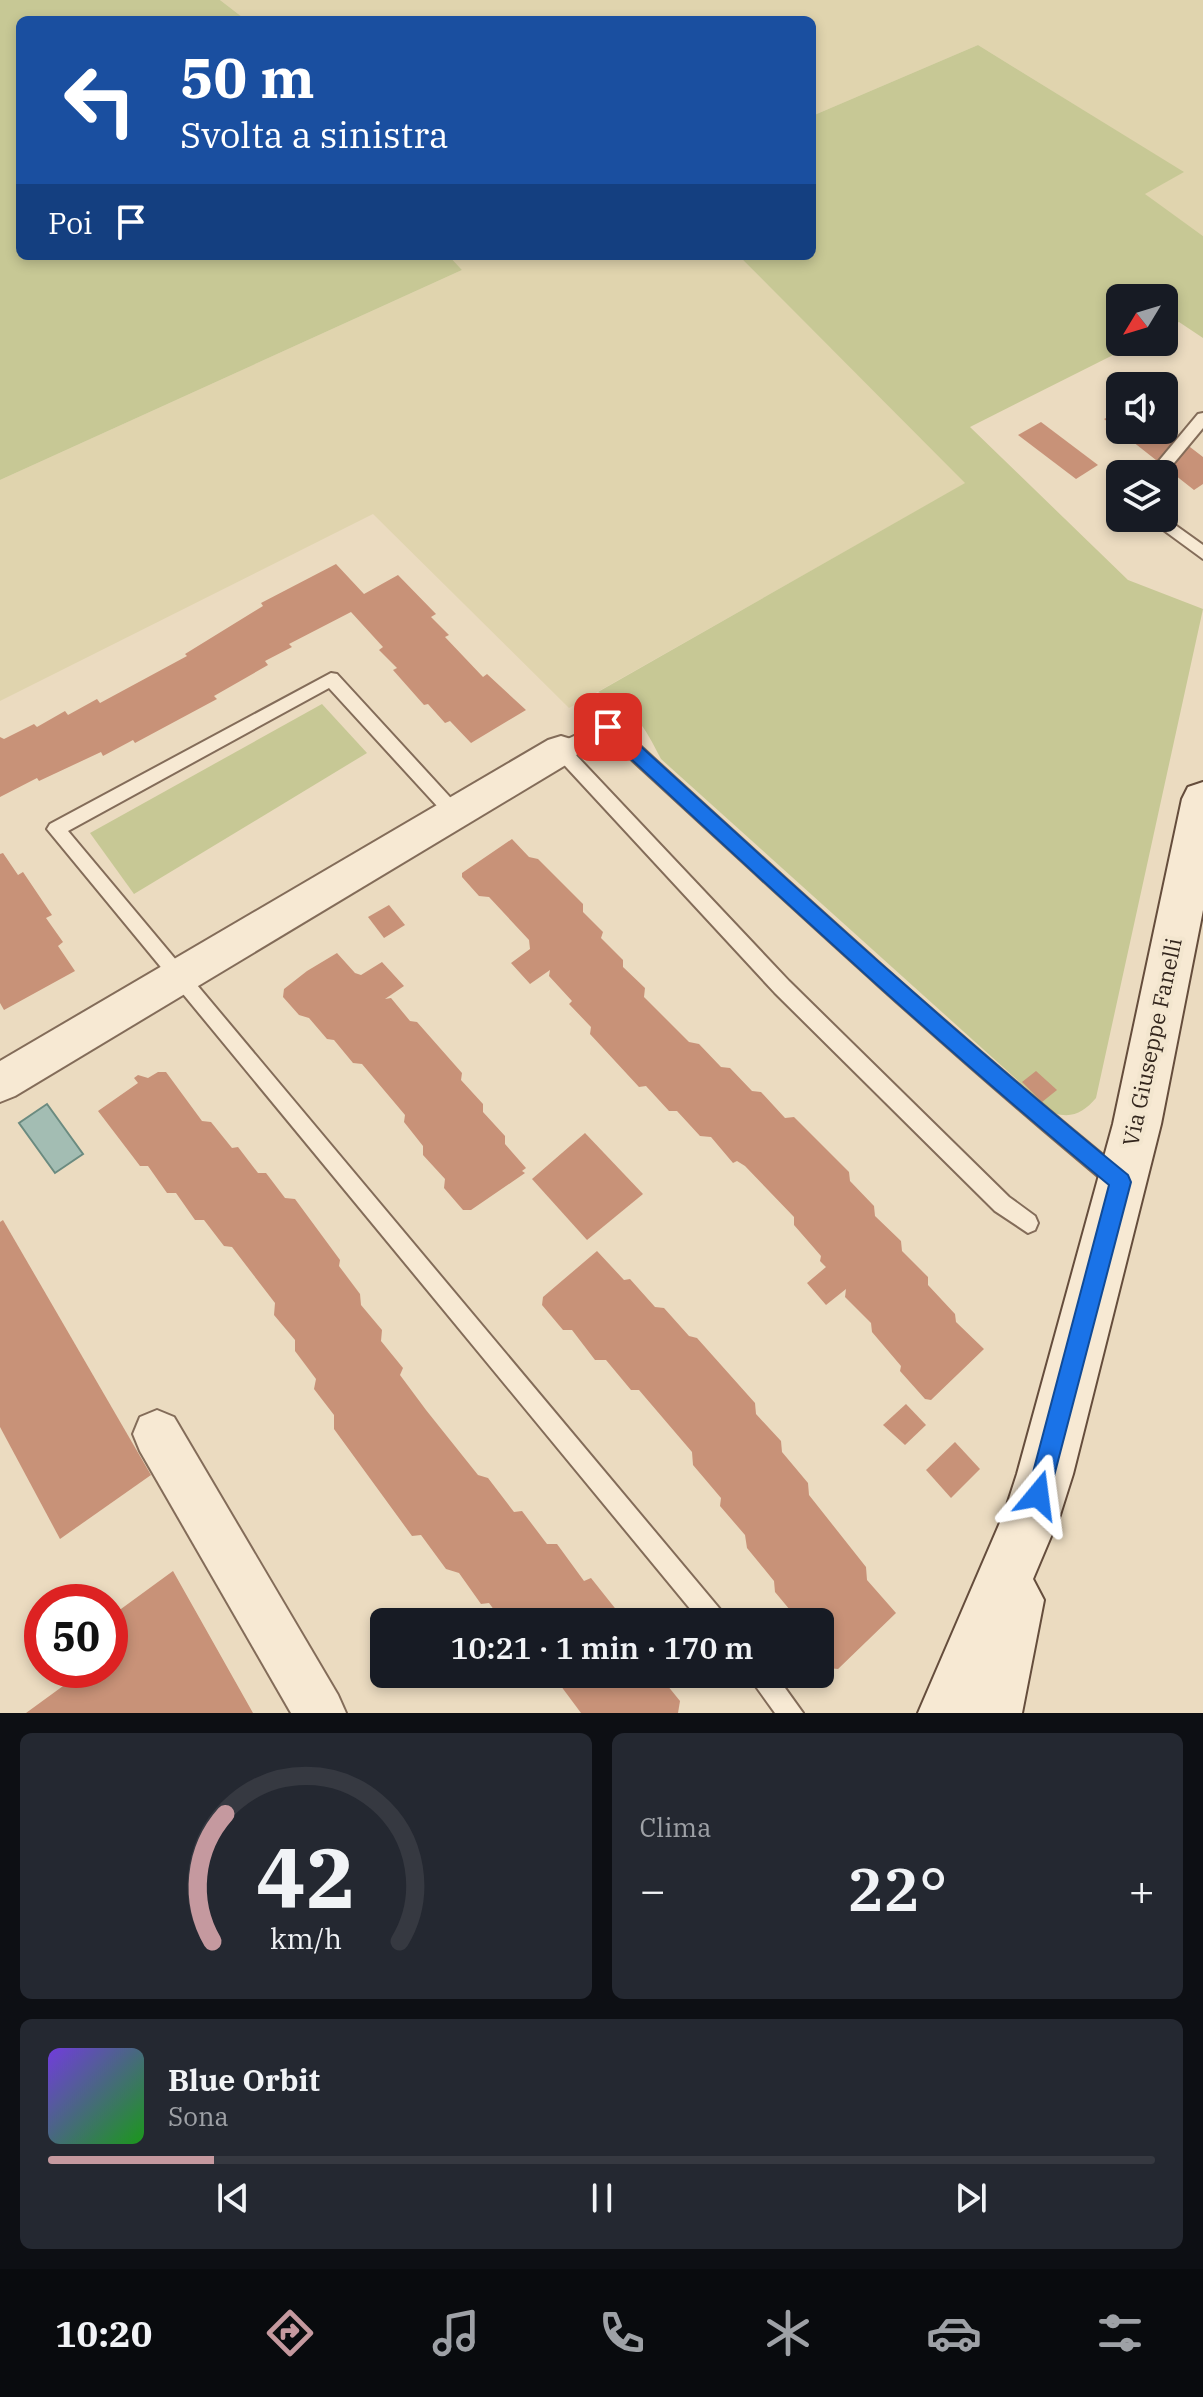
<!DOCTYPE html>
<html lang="it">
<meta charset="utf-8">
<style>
:root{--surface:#171b24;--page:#242831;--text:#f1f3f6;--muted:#9ea1a6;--line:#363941;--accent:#c5999f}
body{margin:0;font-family:"IBM Plex Serif",serif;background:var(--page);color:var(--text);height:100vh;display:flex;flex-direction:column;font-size:30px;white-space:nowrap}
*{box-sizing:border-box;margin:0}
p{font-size:26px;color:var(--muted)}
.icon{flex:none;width:44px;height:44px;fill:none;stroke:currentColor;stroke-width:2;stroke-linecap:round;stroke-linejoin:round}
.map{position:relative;height:1713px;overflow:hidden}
.drawer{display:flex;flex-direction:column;gap:20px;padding:20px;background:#0d0f14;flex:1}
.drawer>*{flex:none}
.banner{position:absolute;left:16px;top:16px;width:800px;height:244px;border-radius:12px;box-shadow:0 4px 12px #0003;background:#1a4fa0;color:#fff;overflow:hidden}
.needle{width:52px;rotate:232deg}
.fabs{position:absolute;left:1106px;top:284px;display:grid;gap:16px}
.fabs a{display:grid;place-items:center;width:72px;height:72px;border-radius:12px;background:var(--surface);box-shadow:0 4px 12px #0003;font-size:40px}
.speed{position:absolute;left:24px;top:1584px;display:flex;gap:16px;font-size:40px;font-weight:700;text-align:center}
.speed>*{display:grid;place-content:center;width:104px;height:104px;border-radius:50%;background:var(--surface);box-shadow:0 4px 12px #0003;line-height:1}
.speed .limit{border:12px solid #d22;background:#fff;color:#111}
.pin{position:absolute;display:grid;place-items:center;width:68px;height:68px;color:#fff;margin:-34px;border-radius:16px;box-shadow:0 4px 12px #0006}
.me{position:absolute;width:88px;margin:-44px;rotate:16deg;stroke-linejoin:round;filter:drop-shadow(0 0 6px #0008)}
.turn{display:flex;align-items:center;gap:28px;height:168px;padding:0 32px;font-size:36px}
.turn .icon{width:104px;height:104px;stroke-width:2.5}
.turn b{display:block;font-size:56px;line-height:68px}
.then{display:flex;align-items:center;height:76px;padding:0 32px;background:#0003;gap:16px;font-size:30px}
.big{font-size:60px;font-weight:600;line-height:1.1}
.drawer .widget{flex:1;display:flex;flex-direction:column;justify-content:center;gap:12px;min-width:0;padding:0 28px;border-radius:12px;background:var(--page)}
.drawer .dial{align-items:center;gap:0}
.dial svg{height:208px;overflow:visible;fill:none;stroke:var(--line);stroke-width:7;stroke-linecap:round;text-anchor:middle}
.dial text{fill:var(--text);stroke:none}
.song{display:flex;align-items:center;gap:24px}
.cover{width:96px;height:96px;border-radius:12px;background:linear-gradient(135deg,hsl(260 70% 55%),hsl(120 70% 35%))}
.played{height:8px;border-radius:4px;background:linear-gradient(90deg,var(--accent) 15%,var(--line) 15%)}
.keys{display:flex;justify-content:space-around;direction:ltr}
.heat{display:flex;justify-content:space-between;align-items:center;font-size:44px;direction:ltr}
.drawer .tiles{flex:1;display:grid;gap:20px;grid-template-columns:1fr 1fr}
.widget:last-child{grid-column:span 2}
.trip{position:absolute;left:370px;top:1608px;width:464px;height:80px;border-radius:12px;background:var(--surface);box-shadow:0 4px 12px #0003;font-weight:600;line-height:80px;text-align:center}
.tabs{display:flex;height:128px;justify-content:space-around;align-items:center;background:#090b0e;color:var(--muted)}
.tabs .icon{width:56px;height:56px}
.tabs .selected{color:var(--accent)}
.tabs b{font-size:36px;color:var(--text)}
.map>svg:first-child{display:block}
.farmland{fill:#e0d4ae}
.green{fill:#c7c895}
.water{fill:#a3bdb3;stroke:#6b8b80;stroke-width:2}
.building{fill:#c89278}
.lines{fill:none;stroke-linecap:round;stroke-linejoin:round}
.lane-casing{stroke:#836c59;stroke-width:4}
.street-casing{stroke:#836c59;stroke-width:4}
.secondary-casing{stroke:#654d3c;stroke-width:4}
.lane{fill:#f7e9d3;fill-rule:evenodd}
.street{fill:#f7e9d3;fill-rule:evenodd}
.secondary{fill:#f7e9d3;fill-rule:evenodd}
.route{fill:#1a73e8;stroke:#114b97;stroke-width:2}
.labels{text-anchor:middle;stroke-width:8;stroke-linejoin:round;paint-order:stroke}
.street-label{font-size:22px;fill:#33261d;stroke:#f3e6cf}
</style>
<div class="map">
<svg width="1203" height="1713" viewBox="0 0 1203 1713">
<rect width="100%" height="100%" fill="#ebdbc0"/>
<g class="farmland">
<path d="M220 0H1203V236L1144 194 1183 172 978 45 812 116V20H246Z"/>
<path d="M449 256H739L966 483 569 708 373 514 0 701V480L462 270Z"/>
</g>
<g class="green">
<path d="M0 0H220L246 20H20V256H449L462 270 0 480Z"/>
<path d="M978 45 1184 172 1145 194 1203 236V338L1179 322 1164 329V298H1120V342H1139L970 427 1128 580 1203 609 1096 1098C1084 1112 1072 1119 1054 1113L661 759C644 726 634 707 598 692L965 483 739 256H812V116Z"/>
<path d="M322 704 367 753 134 894 90 833Z"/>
</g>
<path class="water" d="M47 1104 83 1154 55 1173 19 1123Z"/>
<g class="building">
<path d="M1120 411V430H1164V427L1203 457V484L1194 490 1104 419Z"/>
<path d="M1041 422 1098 465 1076 479 1018 435Z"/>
<path d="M336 564 364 594 398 575 436 614 431 617 449 635 445 637 483 677 487 674 526 710 471 743 450 721 445 723 428 704 424 705 393 670 397 668 379 650 383 647 351 612 289 644 292 647 265 661 268 665 214 696 217 699 135 743 133 740 103 756 101 752 39 781 37 778 0 797V737L4 739 34 724 37 727 65 711 68 715 97 699 100 703 187 656 185 654 263 606 261 603Z"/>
<path d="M512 839 529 857 538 859 583 904V912L603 932 601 938 623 960V967L645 988 644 997 689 1042 699 1044 721 1067 730 1068 752 1091 761 1092 785 1118 794 1117 849 1172 850 1181 874 1206 875 1216 901 1241 902 1251 928 1277V1285L955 1314 956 1322 984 1349 931 1400 925 1399 900 1371 901 1366 872 1332 871 1323 845 1297 846 1289 826 1305 807 1283 826 1267 820 1261 821 1256 794 1225V1217L745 1166 737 1161 733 1163 711 1137 700 1136 677 1111H669L646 1086 639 1087 590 1034 591 1027 569 1004 572 1001 549 976 550 970 530 984 511 963 530 949 529 940 489 897 479 896 462 877V873Z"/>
<path d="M3 853 18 875 23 872 52 915 46 918 63 942 58 946 75 971 4 1010 0 1003V854Z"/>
<path d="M389 905 405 925 384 938 368 917Z"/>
<path d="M337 953 355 973 361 975 382 962 404 986 385 999 391 998 410 1021 417 1022 462 1073 461 1080 483 1104V1112L505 1136V1144L526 1168 522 1171 525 1173 471 1210H463L444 1188 445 1179 423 1155V1146L404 1122 405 1115 362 1064 353 1063 334 1040 327 1039 309 1018 299 1015 283 997 284 989 307 971Z"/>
<path d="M1036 1071 1057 1090 1042 1102 1022 1082Z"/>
<path d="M158 1072H166L202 1121 211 1122 232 1148 238 1147 258 1173H266L285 1198 295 1199 340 1260 339 1266 360 1294 361 1305 382 1330 381 1341 403 1368 400 1375 426 1410 478 1475 488 1478 514 1512 522 1511 547 1544H557L584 1581 591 1578 626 1622H503L489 1603 481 1604 459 1573 446 1569 421 1535 412 1536 334 1429V1415L314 1389 316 1379 295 1351V1340L274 1315 275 1303 232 1247 224 1246 204 1220H195L176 1193H167L148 1166H140L98 1111 138 1083 134 1078 138 1075 148 1078Z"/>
<path d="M585 1133 643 1194 587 1240 532 1179Z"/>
<path d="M3 1220 151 1475 60 1539 0 1427V1222Z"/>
<path d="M597 1251 624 1280 630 1279 655 1307 664 1308 689 1336 697 1338 755 1403 756 1414 781 1441 782 1452 808 1483 809 1495 866 1567 867 1580 896 1613 838 1669 828 1668 820 1658V1622H800L775 1592 774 1581 747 1548 745 1535 720 1506 721 1498 693 1465 692 1452 639 1390H631L606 1360H595L572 1330H563L542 1305 543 1297Z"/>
<path d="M906 1404 926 1425 905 1445 883 1425Z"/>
<path d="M955 1442 980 1469 951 1498 926 1470Z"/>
<path d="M173 1571 253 1713H26L85 1670H110V1617Z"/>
<path d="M552 1674H658L680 1701 678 1713H581Z"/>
</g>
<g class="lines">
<defs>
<g id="lane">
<path d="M1203 413V428L1164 475 1148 474 1198 414Z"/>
<path d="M1164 517 1203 545V559L1147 518Z"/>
<path d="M331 673 337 674 460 808 463 813 460 818H448L329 688 68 831 724 1614 728 1622H701L47 829 50 824Z"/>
<path d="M608 720 614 722C782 876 949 1030 1125 1173L1128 1180 1125 1187 1118 1190 1111 1187C937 1043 772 889 606 736L573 752 789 981 1009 1197 1035 1216 1038 1223 1035 1230 1028 1233 995 1211 775 993 555 755 552 750 555 745Z"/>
<path d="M747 1674H775L803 1713H775Z"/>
</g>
<g id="street">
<path d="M561 736 574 740 579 750 574 760 15 1096 0 1102V1061L548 740Z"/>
<path d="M157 1410 174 1417 338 1695 346 1713H291L140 1451 133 1434 140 1417Z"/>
</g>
<path id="secondary" d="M1203 782V910L1161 1124 1073 1474 1060 1515 1033 1579 1044 1600 1022 1713H918L1005 1511 1017 1474 1113 1124 1182 799 1188 787Z"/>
</defs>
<use href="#lane" class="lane-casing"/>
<use href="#street" class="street-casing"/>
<use href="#secondary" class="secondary-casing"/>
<use href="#lane" class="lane"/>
<use href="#street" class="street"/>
<use href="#secondary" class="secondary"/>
</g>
<path class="route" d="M608 720 614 722C783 876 951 1031 1128 1175L1131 1182 1047 1503 1038 1506 1030 1503 1027 1495 1109 1185C934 1041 768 886 602 732L599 727 602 722Z"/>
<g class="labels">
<g class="street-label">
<text transform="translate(1152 1042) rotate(-78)" y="8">Via Giuseppe Fanelli</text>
</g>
</g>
</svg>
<div class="fabs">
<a><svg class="needle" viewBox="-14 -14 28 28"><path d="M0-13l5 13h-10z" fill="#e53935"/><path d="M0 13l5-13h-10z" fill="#9ea1a6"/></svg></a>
<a><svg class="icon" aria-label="sound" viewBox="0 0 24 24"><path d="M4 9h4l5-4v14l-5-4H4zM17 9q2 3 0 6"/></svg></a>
<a><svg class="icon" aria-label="layers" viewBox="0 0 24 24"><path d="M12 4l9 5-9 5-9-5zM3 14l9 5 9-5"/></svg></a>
</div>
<div class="speed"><div class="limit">50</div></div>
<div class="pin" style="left:608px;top:727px;background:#d93025"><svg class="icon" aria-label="arrive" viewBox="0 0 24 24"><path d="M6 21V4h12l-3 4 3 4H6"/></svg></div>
<svg class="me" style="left:1038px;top:1495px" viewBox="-20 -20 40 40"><path d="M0-17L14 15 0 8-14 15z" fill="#1a73e8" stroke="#fff" stroke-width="4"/></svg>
<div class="trip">10:21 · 1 min · 170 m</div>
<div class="banner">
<div class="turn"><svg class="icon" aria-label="left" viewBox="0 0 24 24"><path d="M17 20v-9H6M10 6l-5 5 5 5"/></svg><div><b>50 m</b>Svolta a sinistra</div></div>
<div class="then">Poi<svg class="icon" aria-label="arrive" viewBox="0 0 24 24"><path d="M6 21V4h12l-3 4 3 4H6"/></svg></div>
</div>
</div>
<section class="drawer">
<div class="tiles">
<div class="widget dial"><svg viewBox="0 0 100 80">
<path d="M14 69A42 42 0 1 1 86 69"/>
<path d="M14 69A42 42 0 0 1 19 20" stroke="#c5999f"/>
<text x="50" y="56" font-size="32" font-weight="700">42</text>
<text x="50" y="72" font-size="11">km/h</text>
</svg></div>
<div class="widget"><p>Clima</p>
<div class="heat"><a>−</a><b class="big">22°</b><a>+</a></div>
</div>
<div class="widget">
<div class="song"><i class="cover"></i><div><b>Blue Orbit</b><p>Sona</p></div></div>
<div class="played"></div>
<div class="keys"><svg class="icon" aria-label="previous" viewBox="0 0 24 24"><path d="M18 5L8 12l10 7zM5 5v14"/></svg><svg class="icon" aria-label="pause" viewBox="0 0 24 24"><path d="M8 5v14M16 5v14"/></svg><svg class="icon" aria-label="next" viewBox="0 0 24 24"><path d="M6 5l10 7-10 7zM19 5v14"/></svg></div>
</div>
</div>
</section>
<nav class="tabs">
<b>10:20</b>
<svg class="icon selected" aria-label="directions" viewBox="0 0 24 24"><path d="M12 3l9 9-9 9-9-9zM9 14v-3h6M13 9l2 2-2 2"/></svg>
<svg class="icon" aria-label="music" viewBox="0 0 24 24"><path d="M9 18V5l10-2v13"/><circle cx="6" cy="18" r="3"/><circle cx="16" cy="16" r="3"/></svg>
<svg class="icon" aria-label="phone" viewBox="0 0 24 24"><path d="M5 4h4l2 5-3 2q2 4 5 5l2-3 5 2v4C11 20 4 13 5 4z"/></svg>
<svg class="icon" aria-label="climate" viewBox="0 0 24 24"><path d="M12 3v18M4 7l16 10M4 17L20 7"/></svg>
<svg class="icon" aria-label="car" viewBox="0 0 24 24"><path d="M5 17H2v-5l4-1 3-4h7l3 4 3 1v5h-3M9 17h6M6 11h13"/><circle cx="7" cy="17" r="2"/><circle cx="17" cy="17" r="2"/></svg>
<svg class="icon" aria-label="filters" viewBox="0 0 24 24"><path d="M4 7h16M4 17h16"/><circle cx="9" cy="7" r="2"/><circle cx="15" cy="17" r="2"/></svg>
</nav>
